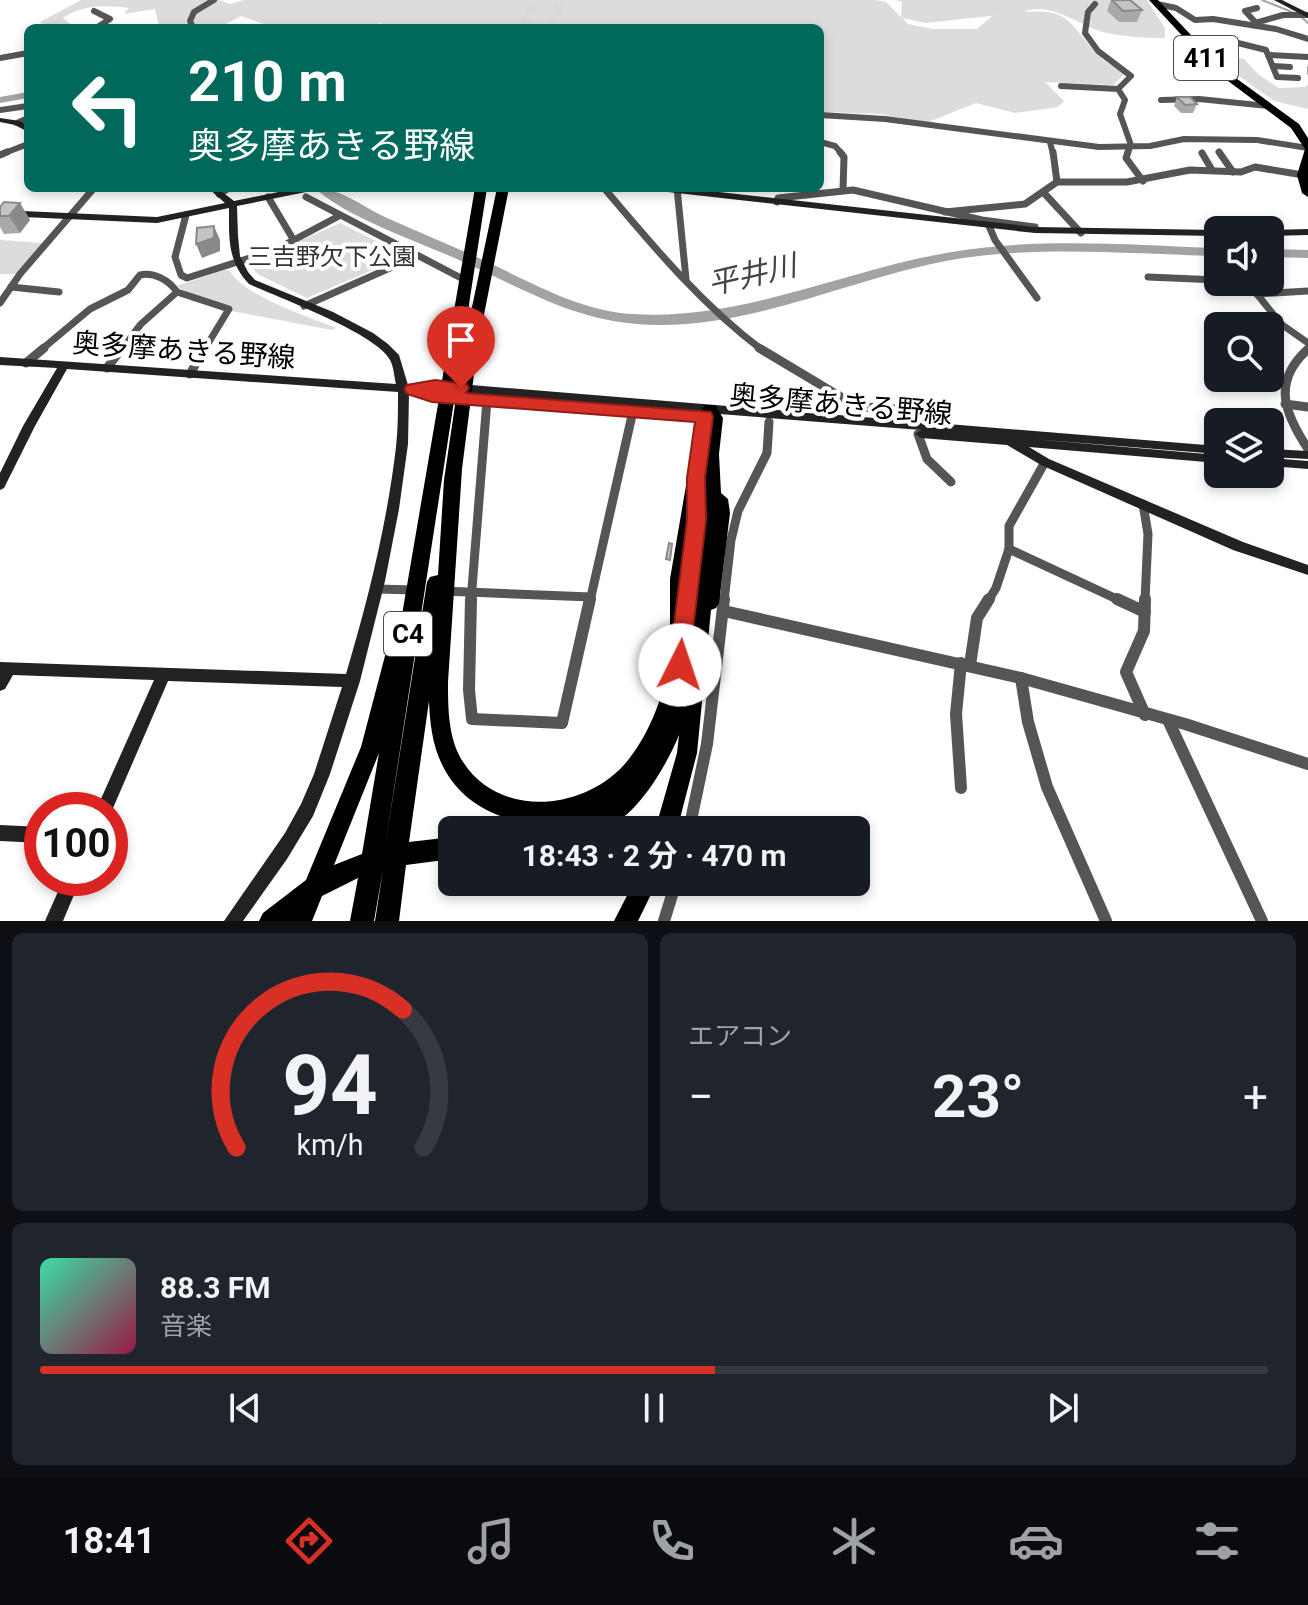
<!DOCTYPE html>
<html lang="ja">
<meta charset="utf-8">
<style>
:root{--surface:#171b24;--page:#20242c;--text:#f1f3f6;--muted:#9ea1a6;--line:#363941;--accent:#d93025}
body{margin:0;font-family:Roboto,"Noto Sans JP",sans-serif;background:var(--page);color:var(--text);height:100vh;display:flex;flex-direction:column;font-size:30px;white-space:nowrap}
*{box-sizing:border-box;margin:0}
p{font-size:26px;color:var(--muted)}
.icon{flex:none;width:44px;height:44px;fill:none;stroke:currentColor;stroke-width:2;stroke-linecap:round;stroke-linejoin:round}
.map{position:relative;height:921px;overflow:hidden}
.details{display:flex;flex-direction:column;gap:12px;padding:12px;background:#0d0f14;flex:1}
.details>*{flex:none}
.banner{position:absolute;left:24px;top:24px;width:800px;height:168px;border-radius:12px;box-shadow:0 4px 12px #0003;background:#00695c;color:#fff;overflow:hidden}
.tools{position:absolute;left:1204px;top:216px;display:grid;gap:16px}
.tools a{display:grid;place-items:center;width:80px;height:80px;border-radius:12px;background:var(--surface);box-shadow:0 4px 12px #0003;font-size:40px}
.speed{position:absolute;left:24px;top:792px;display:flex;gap:16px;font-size:40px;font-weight:700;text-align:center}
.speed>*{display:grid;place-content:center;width:104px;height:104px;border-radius:50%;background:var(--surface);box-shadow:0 4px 12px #0003;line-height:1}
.speed .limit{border:12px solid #d22;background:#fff;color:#111}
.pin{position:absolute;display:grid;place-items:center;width:68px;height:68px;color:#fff;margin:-82px -34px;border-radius:50% 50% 50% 0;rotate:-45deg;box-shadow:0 0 8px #0007}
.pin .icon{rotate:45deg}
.me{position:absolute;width:88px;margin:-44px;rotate:4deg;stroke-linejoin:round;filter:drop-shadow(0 0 6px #0008)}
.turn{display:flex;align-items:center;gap:28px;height:168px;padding:0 32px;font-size:36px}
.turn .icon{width:104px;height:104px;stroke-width:2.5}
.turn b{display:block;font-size:56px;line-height:68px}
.big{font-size:60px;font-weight:700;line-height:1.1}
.details .card{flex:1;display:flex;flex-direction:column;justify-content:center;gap:12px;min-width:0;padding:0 28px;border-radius:12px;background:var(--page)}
.details .dial{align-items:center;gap:0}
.dial svg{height:208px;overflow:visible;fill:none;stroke:var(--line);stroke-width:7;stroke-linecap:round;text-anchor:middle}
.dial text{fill:var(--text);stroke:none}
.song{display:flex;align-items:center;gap:24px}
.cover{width:96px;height:96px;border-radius:12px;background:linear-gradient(135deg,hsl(160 70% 55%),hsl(340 70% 35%))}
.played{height:8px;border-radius:4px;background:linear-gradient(90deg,var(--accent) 55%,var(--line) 55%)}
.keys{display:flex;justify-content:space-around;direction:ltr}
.heat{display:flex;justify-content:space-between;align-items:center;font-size:44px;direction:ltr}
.details .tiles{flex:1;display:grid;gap:12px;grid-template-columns:1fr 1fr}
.card:last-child{grid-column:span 2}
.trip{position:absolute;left:438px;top:816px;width:432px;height:80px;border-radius:12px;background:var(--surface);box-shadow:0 4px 12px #0003;font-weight:700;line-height:80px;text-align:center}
.tab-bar{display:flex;height:128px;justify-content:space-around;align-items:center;background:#090b0e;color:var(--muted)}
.tab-bar .icon{width:56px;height:56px}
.tab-bar .current{color:var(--accent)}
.tab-bar b{font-size:36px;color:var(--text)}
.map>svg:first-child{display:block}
.green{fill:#dcdcdc;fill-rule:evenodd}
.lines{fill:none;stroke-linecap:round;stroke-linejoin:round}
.stream{stroke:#a3a3a3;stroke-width:2}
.river{fill:#a3a3a3;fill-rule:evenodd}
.highway-tunnel{stroke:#d9d9d9;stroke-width:10;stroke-dasharray:10 5;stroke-linecap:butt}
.street-far3{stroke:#555;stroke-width:6}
.street-far2{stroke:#555;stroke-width:7}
.street-far1{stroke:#555;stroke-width:9}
.street{stroke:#555;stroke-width:12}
.secondary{fill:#222;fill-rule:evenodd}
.highway{fill:#000;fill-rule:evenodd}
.wall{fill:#a9a9a9}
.shaded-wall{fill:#898989}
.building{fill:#c4c4c4;stroke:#898989;stroke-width:2}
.route{fill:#d93025;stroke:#8d1f18;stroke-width:2}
.labels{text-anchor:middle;stroke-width:8;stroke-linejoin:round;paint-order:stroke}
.far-park-label{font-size:24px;fill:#333;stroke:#fff}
.shield{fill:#fff;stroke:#4c4c4c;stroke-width:2}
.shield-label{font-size:26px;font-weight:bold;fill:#000}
.street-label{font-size:28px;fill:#000;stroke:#fff}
.water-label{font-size:30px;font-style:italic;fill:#444;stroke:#fff}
</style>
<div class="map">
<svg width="1308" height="921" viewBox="0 0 1308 921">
<rect width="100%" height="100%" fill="#fff"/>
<g class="green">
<path d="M81 0H219L230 4 244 0H875L886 2 901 17 902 2 896 0H1147L1165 28V38C1146 38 1126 37 1107 33 1082 28 1050 0 1024 12 1067 9 1068 20 1093 50 1101 60 1113 66 1124 74L1113 85 1045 82 1064 101 1058 107 1015 113 976 103 926 123 880 114 820 112V28H389L380 23 369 28H275L241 16 218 28H165L159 26 155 9 124 14 129 8C106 5 83 4 63 18L72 25 68 28H46L40 22ZM1010 14 992 16 977 29H932L908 24 903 18 925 23Z"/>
<path d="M1225 56 1244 59 1259 75 1279 88 1305 87 1308 84V109L1274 101 1229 69Z"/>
<path d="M340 223 398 252V259L307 298 259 275 248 264Z"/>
<path d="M0 240 44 243 16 274H0Z"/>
<path d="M224 270H229C247 298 305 315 336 328L332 330 231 311 233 307 190 294 177 286Z"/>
</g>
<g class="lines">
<g class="stream">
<path d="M1262 0 1292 12"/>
<path d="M1299 15 1308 23"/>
<path d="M1308 67V74"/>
</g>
<g class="river">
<path d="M28 92V98L0 103V97Z"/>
<path d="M315 188C341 188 363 207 387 218 418 232 450 245 481 259 529 281 579 311 633 314 743 321 846 269 952 252 1040 237 1130 245 1218 248V256C1130 254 1039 245 951 260 841 280 728 341 613 321 555 311 504 279 450 256 413 240 344 216 315 188Z"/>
<path d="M1270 249 1308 250V258L1270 257Z"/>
</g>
<g class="highway-tunnel">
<path d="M523 28 536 0"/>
<path d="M550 28 562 0"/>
</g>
<g class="street-far3">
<path d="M1095 4 1088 12 1085 33 1098 51 1131 76 1118 89 1125 100 1120 114 1131 145 1127 154"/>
<path d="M1157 4 1176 8 1195 20 1213 19 1276 29 1308 39"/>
<path d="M1257 8 1245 11 1258 25"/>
<path d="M94 11 110 19 96 28"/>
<path d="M1255 23 1283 15H1307"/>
<path d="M193 28 190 21 194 12 214 0"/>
<path d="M1268 55 1308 57"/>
<path d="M0 58 28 53"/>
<path d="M1214 65 1222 63 1212 45 1234 42 1266 50 1277 77 1298 78"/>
<path d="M1273 66 1290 67"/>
<path d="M1061 86 1118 89"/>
<path d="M1161 100 1199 99 1268 106"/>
<path d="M0 110 28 106"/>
<path d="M820 115 885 119 1099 147 1150 146 1184 139 1257 140 1308 148"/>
<path d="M17 123 28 118"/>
<path d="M820 142 835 146 842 154"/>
<path d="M1050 142 1053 154"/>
<path d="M2 154 28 144"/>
</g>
<g class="street-far2">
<path d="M840 152 844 157 843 190"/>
<path d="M1053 152 1057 182"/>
<path d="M1128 152 1126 158 1143 181"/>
<path d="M1219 152 1233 172"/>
<path d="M1202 153 1212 170"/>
<path d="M0 155 7 152"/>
<path d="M604 188C653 246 701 304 762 350"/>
<path d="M677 188 686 279"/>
<path d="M1044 193 1081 233"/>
<path d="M219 194 229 188"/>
<path d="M268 197 293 239"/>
<path d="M306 197 461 278"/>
<path d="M777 202 778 198 853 190 982 220 1035 227"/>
<path d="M945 212 1025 204 1057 182H1127L1190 170 1241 172 1255 167 1303 175"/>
<path d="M186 215 175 257 181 275 187 278 275 250 339 216"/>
<path d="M989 226 995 240 1037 298"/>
<path d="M1148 277 1218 280"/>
<path d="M1234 282 1257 294 1281 324 1308 343"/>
<path d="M11 287 59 292"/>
<path d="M1257 294 1308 291"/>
<path d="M0 303 20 274 94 188"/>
<path d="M304 306 417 256"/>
<path d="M41 350 90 309 128 290 140 275C154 272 169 280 177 292L229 309 204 350"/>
<path d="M121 350 141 324 177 292"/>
</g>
<g class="street-far1">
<path d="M759 348 851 403 864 407 940 412 946 417 948 428"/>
<path d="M1308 349C1271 382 1285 414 1308 449"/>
<path d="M26 363 44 348"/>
<path d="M107 368 122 348"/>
<path d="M190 374 205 348"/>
<path d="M1285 404 1308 407"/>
<path d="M918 434 927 459 951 482"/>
<path d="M1143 504 1148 534 1145 601"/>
<path d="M1009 549 1121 601"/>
<path d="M376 589 416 590"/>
<path d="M443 591 591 597"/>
<path d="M471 601 487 400"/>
<path d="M590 601 633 411"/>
<path d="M724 601 731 540 738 511 767 453 769 422"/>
<path d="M988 601 996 588 1009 549V526L1045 462"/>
</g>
<g class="street">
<path d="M471 599 469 690 472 719 562 723 590 599"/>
<path d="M1117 599 1145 612"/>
<path d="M724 611 1021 678 1185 724 1308 764"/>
<path d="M961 663 956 714 961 788"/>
<path d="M970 665 977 618 989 599"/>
<path d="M1021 678 1028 722 1047 787 1106 921"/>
<path d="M1145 715 1126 672 1144 631 1145 599"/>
<path d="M1168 720 1262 921"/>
<path d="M689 830 707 744 724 599"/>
<path d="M664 921 676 882"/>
</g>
<g class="secondary">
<path d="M1274 0H1282L1308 13V18Z"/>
<path d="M0 118 20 121 28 126V132L15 125 0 122Z"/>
<path d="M208 188H217L234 201 298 188H315L311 191 237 206 238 236 240 256 248 272 255 280 333 312 373 333 388 344 399 355 408 385 435 382 1218 446V454L1032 439 1218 455V463L1029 447 1049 459 1243 542 1308 565V575L1233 550 1041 465 1007 445 921 438 915 434 921 430 429 391 664 410 670 414 664 418 432 400 409 393 408 444 399 509 385 581 360 681 330 774 313 816 287 859 243 921H224L285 833 301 804 314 774 342 687 168 681 110 815V810H96L154 680 13 675 5 689 0 691V662L346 674C368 600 387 524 396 447 398 429 398 410 398 392L67 369 35 426 4 488 0 490V473L23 426 57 368 0 365V357L396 384C394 377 394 367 390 360 376 333 279 298 249 284 227 261 229 237 229 208L157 223 0 216V210L157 217 225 203Z"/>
<path d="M655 188H683L1035 227 1218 230V236L1035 233 659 191Z"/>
<path d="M1308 229V235L1270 236V230Z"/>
<path d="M1270 449 1308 451V459L1270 457Z"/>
<path d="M1270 458 1308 461V469L1270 466Z"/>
<path d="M0 825 42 827V843L0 841Z"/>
<path d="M64 878H81L63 921H45Z"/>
</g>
<g class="highway">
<path d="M1149 0H1158L1222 68 1299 124 1308 138V197L1302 193 1297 175 1305 149 1291 128 1216 72Z"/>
<path d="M475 188H487L385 847 427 582 430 577 438 575 444 480 463 350 497 188H509L477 350 462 469 448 682C448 705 448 733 459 755 492 818 579 813 623 766 651 735 663 694 673 654L675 647 670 640V579L695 433 697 429 706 428 707 418 702 409 705 405H715L723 418 719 454 721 493 728 499 730 513 719 603 716 608 711 610 697 753 677 830H655L677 753 679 735C667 765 633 825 597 830 587 831 576 830 565 830L568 822 582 816C535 835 472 817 446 772 433 750 430 726 429 701L409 842 452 837V859L406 865 399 921H375L383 870 374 921H350L358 878 322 896 312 921H259L263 913 306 880 361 747 386 652 389 646 397 644ZM684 688 682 704 679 703ZM379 753 362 854 334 865Z"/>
<path d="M634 882H657L638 921H614Z"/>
</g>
</g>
<g class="wall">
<path d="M1111 0H1130L1142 10 1137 22H1119L1107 11Z"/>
<path d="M1177 97 1197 104 1193 113H1181L1174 106Z"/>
<path d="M20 203 30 220 20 233 4 234 0 227V207Z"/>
</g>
<g class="shaded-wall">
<path d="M20 203 30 220 20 233 9 216Z"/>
<path d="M214 226 220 240V251L202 258 196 244Z"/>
</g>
<g class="building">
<path d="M1112 0H1130L1142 10 1123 11Z"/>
<path d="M1177 97H1190L1197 104 1185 105Z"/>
<path d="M4 202 20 203 9 216H0V207Z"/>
<path d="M214 226V238L196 244 197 228Z"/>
<path d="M669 543 672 544 670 560 666 559Z"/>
</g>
<path class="route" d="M435 380 467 384 469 388 466 393 711 412 713 417 705 478 706 520 688 672 680 675 673 672 669 665 687 520V478L695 422 432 402 407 394 404 389 407 385Z"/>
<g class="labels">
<g class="far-park-label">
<text x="332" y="265">三吉野欠下公園</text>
</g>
<g class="shield">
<rect x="1174" y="36" width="64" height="44" rx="6"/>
<rect x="384" y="612" width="48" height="44" rx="6"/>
</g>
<g class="shield-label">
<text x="1206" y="67">411</text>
<text x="408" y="643">C4</text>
</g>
<g class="street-label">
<text transform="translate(184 350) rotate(4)" y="10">奥多摩あきる野線</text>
<text transform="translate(841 404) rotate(5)" y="10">奥多摩あきる野線</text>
</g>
<g class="water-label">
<text transform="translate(752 275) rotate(-13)" y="10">平井川</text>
</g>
</g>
</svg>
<div class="tools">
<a><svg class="icon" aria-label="sound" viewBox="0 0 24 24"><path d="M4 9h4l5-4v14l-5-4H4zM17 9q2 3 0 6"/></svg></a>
<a><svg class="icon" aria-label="search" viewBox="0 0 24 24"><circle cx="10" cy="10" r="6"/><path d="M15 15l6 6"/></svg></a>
<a><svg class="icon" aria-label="layers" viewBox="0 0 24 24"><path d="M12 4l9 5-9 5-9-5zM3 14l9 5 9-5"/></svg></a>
</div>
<div class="speed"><div class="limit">100</div></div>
<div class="pin" style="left:461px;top:388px;background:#d93025"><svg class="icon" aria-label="arrive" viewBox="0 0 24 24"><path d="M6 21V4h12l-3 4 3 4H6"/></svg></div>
<svg class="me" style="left:680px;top:665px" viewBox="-20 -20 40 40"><circle r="19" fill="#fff"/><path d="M0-13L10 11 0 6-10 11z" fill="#d93025"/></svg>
<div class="trip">18:43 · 2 分 · 470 m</div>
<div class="banner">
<div class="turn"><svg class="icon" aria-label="left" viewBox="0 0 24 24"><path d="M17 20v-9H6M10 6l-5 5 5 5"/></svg><div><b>210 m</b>奥多摩あきる野線</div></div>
</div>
</div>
<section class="details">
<div class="tiles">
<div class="card dial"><svg viewBox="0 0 100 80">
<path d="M14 69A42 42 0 1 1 86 69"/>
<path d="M14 69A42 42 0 0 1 78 16" stroke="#d93025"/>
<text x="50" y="56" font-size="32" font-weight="700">94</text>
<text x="50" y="72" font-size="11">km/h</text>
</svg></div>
<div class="card"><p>エアコン</p>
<div class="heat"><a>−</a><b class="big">23°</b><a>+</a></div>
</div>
<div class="card">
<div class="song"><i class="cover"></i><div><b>88.3 FM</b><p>音楽</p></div></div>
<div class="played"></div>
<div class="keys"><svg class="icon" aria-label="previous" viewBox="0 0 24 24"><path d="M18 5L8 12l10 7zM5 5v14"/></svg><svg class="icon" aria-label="pause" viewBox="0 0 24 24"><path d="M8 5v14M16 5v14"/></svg><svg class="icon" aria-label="next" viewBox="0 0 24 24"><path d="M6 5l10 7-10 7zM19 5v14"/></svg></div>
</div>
</div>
</section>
<nav class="tab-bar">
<b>18:41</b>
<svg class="icon current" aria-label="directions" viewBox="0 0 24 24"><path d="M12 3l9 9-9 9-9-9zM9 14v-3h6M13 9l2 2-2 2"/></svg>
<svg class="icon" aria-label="music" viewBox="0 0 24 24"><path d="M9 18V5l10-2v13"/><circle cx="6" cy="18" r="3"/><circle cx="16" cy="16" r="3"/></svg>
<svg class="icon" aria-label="phone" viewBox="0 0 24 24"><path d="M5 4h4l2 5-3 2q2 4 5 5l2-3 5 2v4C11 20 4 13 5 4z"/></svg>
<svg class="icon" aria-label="climate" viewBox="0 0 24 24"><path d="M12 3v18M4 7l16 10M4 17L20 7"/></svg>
<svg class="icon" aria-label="car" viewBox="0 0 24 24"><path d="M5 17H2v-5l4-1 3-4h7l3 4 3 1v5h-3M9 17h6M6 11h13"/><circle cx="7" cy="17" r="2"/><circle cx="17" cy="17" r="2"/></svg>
<svg class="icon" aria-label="filters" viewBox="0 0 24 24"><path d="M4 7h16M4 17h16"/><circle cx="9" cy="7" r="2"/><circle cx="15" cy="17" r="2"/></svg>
</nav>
